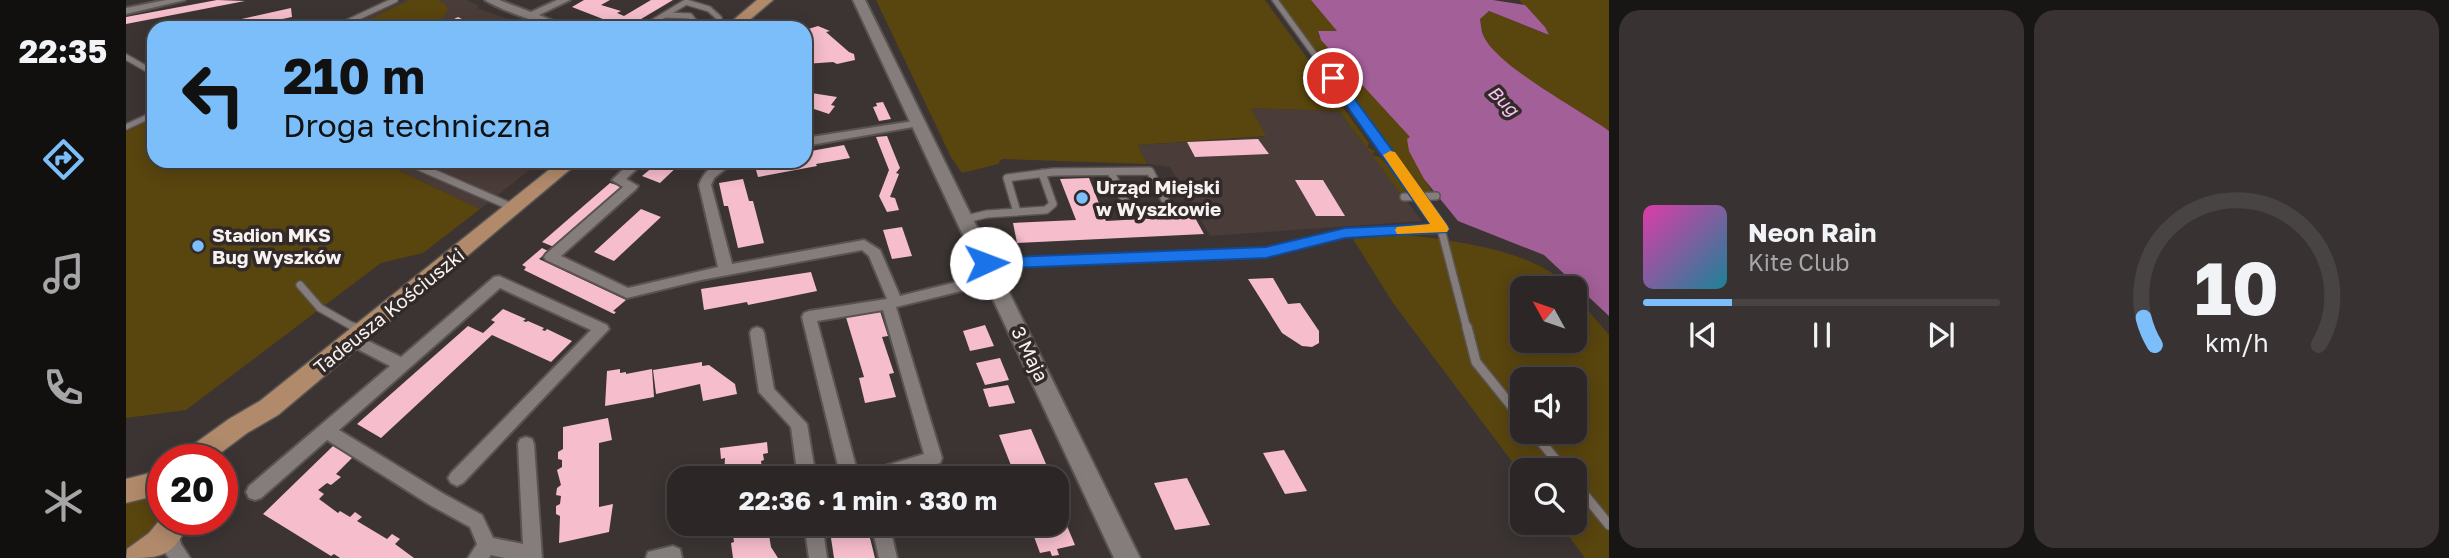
<!DOCTYPE html>
<meta charset="utf-8">
<style>
:root{--surface:#2c2726;--page:#383332;--text:#f1f3f6;--muted:#a6a5a7;--line:#484443;--accent:#7cbef9}
body{margin:0;font-family:"Golos Text",sans-serif;background:var(--page);color:var(--text);height:100vh;display:flex;flex-direction:column;font-size:26px;white-space:nowrap}
*{box-sizing:border-box;margin:0}
p{font-size:23px;color:var(--muted)}
.icon{flex:none;width:38px;height:38px;fill:none;stroke:currentColor;stroke-width:2;stroke-linecap:round;stroke-linejoin:round}
.map{position:relative;flex:1;overflow:hidden}
.panel{display:flex;flex-direction:column;gap:10px;padding:10px;background:#181515;width:840px}
.panel>*{flex:none}
.guide{position:absolute;left:21px;top:21px;width:665px;height:147px;border-radius:21px;box-shadow:0 4px 18px #0003,0 0 0 2px var(--line);background:#7cbef9;color:#111;overflow:hidden}
.needle{width:46px;rotate:310deg}
.fabs{position:absolute;left:1384px;top:276px;display:grid;gap:14px}
.fabs a{display:grid;place-items:center;width:77px;height:77px;border-radius:14px;background:var(--surface);box-shadow:0 4px 18px #0003,0 0 0 2px var(--line);font-size:35px}
.speed{position:absolute;left:21px;top:444px;display:flex;gap:14px;font-size:35px;font-weight:700;text-align:center}
.speed>*{display:grid;place-content:center;width:91px;height:91px;border-radius:50%;background:var(--surface);box-shadow:0 4px 18px #0003,0 0 0 2px var(--line);line-height:1}
.speed .limit{border:10px solid #d22;background:#fff;color:#111}
.pin{position:absolute;display:grid;place-items:center;width:60px;height:60px;color:#fff;margin:-30px;border:4px solid #fff;border-radius:50%;box-shadow:0 2px 7px #0007}
.me{position:absolute;width:77px;margin:-38px;rotate:88deg;stroke-linejoin:round;filter:drop-shadow(0 0 5px #0008)}
.turn{display:flex;align-items:center;gap:24px;height:147px;padding:0 21px;font-size:32px}
.turn .icon{width:91px;height:91px;stroke-width:2.5}
.turn b{display:block;font-size:49px;line-height:60px}
.panel .card{flex:1;display:flex;flex-direction:column;justify-content:center;gap:10px;min-width:0;padding:0 24px;border-radius:21px;background:var(--page)}
.panel .dial{align-items:center;gap:0}
.dial svg{height:182px;overflow:visible;fill:none;stroke:var(--line);stroke-width:7;stroke-linecap:round;text-anchor:middle}
.dial text{fill:var(--text);stroke:none}
.song{display:flex;align-items:center;gap:21px}
.cover{width:84px;height:84px;border-radius:10px;background:linear-gradient(135deg,hsl(320 70% 55%),hsl(190 70% 35%))}
.played{height:7px;border-radius:4px;background:linear-gradient(90deg,var(--accent) 25%,var(--line) 25%)}
.keys{display:flex;justify-content:space-around;direction:ltr}
.panel .tiles{flex:1;display:grid;gap:10px;grid-template-columns:repeat(2,1fr)}
.trip{position:absolute;left:541px;top:466px;width:402px;height:70px;border-radius:21px;background:var(--surface);box-shadow:0 4px 18px #0003,0 0 0 2px var(--line);font-weight:700;line-height:70px;text-align:center}
main{display:flex;flex:1;min-height:0}
.menu{display:flex;flex-direction:column;width:126px;justify-content:space-around;align-items:center;background:#12100f;color:var(--muted)}
.menu .icon{width:49px;height:49px}
.menu .on{color:var(--accent)}
.menu b{font-size:32px;color:var(--text)}
.map>svg:first-child{display:block}
.built{fill:#4a3c39}
.green{fill:#59450e;fill-rule:evenodd}
.water{fill:#a25f98}
.building{fill:#f6bdcc}
.lines{fill:none;stroke-linecap:round;stroke-linejoin:round}
.lane-far2-casing{stroke:#595452;stroke-width:8}
.lane-far1-casing{stroke:#595452;stroke-width:10}
.lane-casing{stroke:#595452;stroke-width:12}
.street-casing{stroke:#595452;stroke-width:4}
.secondary-casing{stroke:#595452;stroke-width:4}
.primary-casing{stroke:#595452;stroke-width:3}
.lane-far2{stroke:#857d7b;stroke-width:5}
.lane-far1{stroke:#857d7b;stroke-width:7}
.lane{stroke:#857d7b;stroke-width:9}
.street{fill:#857d7b;fill-rule:evenodd}
.secondary{fill:#857d7b;fill-rule:evenodd}
.primary{fill:#b18a6b;fill-rule:evenodd}
.route{fill:#1a73e8;stroke:#114b97;stroke-width:2}
.slow{fill:#f59e0b}
.poi-dot{fill:#7cbef9;stroke:#312a29;stroke-width:2.5}
.labels{text-anchor:middle;stroke-width:7;stroke-linejoin:round;paint-order:stroke}
.far-water-label{font-size:18px;font-style:italic;fill:#fbc3f1;stroke:#312a29}
.poi-label{font-size:19px;font-weight:bold;fill:#f7f2f1;stroke:#312a29;text-anchor:start}
.street-label{font-size:19px;fill:#f7f2f1;stroke:#312a29}
</style>
<main>
<nav class="menu">
<b>22:35</b>
<svg class="icon on" aria-label="directions" viewBox="0 0 24 24"><path d="M12 3l9 9-9 9-9-9zM9 14v-3h6M13 9l2 2-2 2"/></svg>
<svg class="icon" aria-label="music" viewBox="0 0 24 24"><path d="M9 18V5l10-2v13"/><circle cx="6" cy="18" r="3"/><circle cx="16" cy="16" r="3"/></svg>
<svg class="icon" aria-label="phone" viewBox="0 0 24 24"><path d="M5 4h4l2 5-3 2q2 4 5 5l2-3 5 2v4C11 20 4 13 5 4z"/></svg>
<svg class="icon" aria-label="climate" viewBox="0 0 24 24"><path d="M12 3v18M4 7l16 10M4 17L20 7"/></svg>
</nav>
<div class="map">
<svg width="1483" height="558" viewBox="0 0 1483 558">
<rect width="100%" height="100%" fill="#3b3433"/>
<g class="built">
<path d="M278 0H341L353 6 351 8 407 28H218Z"/>
<path d="M1125 108 1213 111 1296 221 1084 236 1044 167 1021 164 1012 145 1139 137Z"/>
<path d="M253 161H415L354 209Z"/>
</g>
<g class="green">
<path d="M284 0H311L319 4 322 10C306 38 253 28 225 28Z"/>
<path d="M750 0H1139L1243 143 1241 147 1250 152 1246 153 1248 156 1254 157 1287 194H1275L1213 111 1125 108 1140 136 1012 145 1021 164 876 159 872 164 836 173 825 157Z"/>
<path d="M1152 0H1185L1212 31H1193L1192 35 1285 137 1298 179 1307 193H1296Z"/>
<path d="M1393 0H1483V131C1453 109 1369 66 1357 35 1355 30 1355 24 1354 18L1363 11 1422 35 1419 27Z"/>
<path d="M28 118V161H253L354 209 297 253 255 263 60 410 0 418V132Z"/>
<path d="M1280 235C1326 240 1414 251 1444 289H1396V341H1449V295L1483 335V558H1459L1433 523H1449V471H1396V475L1267 303 1227 239ZM1396 380H1449V432H1396Z"/>
<path d="M22 497 31 500 36 506C39 528 17 542 0 552V502Z"/>
</g>
<path class="water" d="M1185 0H1367L1399 5 1419 27 1423 35 1363 11 1354 19C1355 24 1355 30 1357 35 1370 66 1453 109 1483 131V316L1418 255 1332 221 1298 179 1283 151 1281 139 1284 137 1195 40 1192 31H1211Z"/>
<g class="building">
<path d="M91 0 119 1 0 24V17Z"/>
<path d="M458 0H484L475 5 495 11 491 13 498 16 525 0H547L500 28 446 7Z"/>
<path d="M165 8 166 17 142 22V28H125V26L76 28Z"/>
<path d="M332 17 344 23 339 25 344 28H310Z"/>
<path d="M692 26 704 31 700 32 723 52 728 54 729 60 711 64 707 62 679 64V30Z"/>
<path d="M679 92 711 97 705 105 709 106 703 114 679 106Z"/>
<path d="M757 102 765 119 753 121 747 107 751 106 750 103Z"/>
<path d="M761 136 774 168 770 173 773 174 764 197 769 198 773 210 761 212 753 196 763 170 750 137Z"/>
<path d="M1132 139 1143 154 1069 157 1061 142Z"/>
<path d="M718 145 724 158 690 164 691 166 632 177 628 163 679 161V154L686 153 685 151Z"/>
<path d="M534 161H557L534 183 516 176Z"/>
<path d="M963 178 980 221 1068 216 1078 234 891 243 887 223 950 220 934 179Z"/>
<path d="M617 179 623 201H627L638 243 612 248 602 206H598L593 183Z"/>
<path d="M1169 180H1197L1219 216H1190Z"/>
<path d="M484 183 497 187 428 247 416 242Z"/>
<path d="M515 209 535 217 488 261 468 252Z"/>
<path d="M776 227 786 256 766 259 757 230Z"/>
<path d="M416 248 422 251 413 259 500 300 487 311 490 312 488 314 398 270 400 267 396 265Z"/>
<path d="M685 272 691 291 622 305 621 302 578 310 575 289Z"/>
<path d="M1147 278 1162 304 1174 303 1193 331V343L1186 347 1176 346 1156 333 1122 279Z"/>
<path d="M753 308 762 336 756 337 768 373 763 374 770 397 739 403 733 378 738 377 719 314Z"/>
<path d="M377 309 400 319 397 321 400 322 402 321 418 328 416 330 419 331 421 329 446 341 425 362 366 335 255 438 231 424 342 326 357 333 369 322 365 320Z"/>
<path d="M859 325 868 346 844 351 837 331Z"/>
<path d="M874 358 883 380 859 385 850 363Z"/>
<path d="M576 362V366L583 365 609 384 611 394 577 401 574 384 530 394 527 370Z"/>
<path d="M494 369V373L500 372V374L526 369 528 397 479 406 481 371Z"/>
<path d="M882 385 889 403 863 407 857 389Z"/>
<path d="M482 418 486 440 473 443V507L487 504 483 532 433 543 434 516 430 514V506L434 504 435 496 430 495 431 488 435 485 431 470 436 467V460L432 459V452L437 449V427Z"/>
<path d="M905 429 926 478H890L873 435Z"/>
<path d="M641 442 642 453 637 454 638 460 635 461 637 478H598L599 458 595 459 594 448Z"/>
<path d="M207 446 227 457 210 474 215 477 205 485 201 483 192 490 198 494 193 499 212 513 214 511 224 517 229 512 236 517 231 521 261 539 266 534 274 539 269 544 288 558H214L208 554 205 556 137 514Z"/>
<path d="M1158 450 1181 491 1159 494 1137 453Z"/>
<path d="M1061 478 1084 525 1049 530 1028 483Z"/>
<path d="M931 490 941 513 936 514 949 545 931 549 933 555 926 556 924 551 914 553 903 523H931Z"/>
<path d="M603 523H641L645 547 652 558H607L605 543 608 542 606 526H604Z"/>
<path d="M742 530 749 558H708L705 538Z"/>
</g>
<g class="lines">
<defs>
<g id="lane-far2">
<path d="M1149 0 1255 146"/>
<path d="M540 15 564 16 570 24"/>
<path d="M209 28 269 0"/>
<path d="M517 28 560 2 583 9 593 18"/>
<path d="M0 57 28 73"/>
<path d="M0 127 28 114"/>
</g>
<g id="lane-far1">
<path d="M1253 144 1315 229 1341 329"/>
<path d="M280 161 388 208"/>
<path d="M985 172 1001 206"/>
<path d="M1278 197 1310 196"/>
<path d="M891 212 881 178 927 172 1024 171 1042 206"/>
<path d="M840 219 861 214 920 210 927 204 916 173"/>
<path d="M860 263 1140 253 1219 233 1315 229"/>
<path d="M174 285 194 308 231 329"/>
</g>
<g id="lane">
<path d="M227 327 233 330"/>
<path d="M1341 327 1350 362 1396 419"/>
<path d="M1407 432 1439 471"/>
<path d="M1449 483 1483 525"/>
</g>
<g id="street">
<path d="M40 0H59L0 14V8Z"/>
<path d="M359 0H373L405 12 431 0H444L413 15 445 28C425 28 376 11 359 0Z"/>
<path d="M794 120 798 121V125L679 146V138Z"/>
<path d="M506 161H519L500 179 512 186 510 189 435 256 502 288 592 267 573 185C579 168 592 161 609 161L588 178 585 185 606 264 738 240 754 250 774 296 867 273 872 274 874 278 872 282 770 307 816 458 814 463 768 478H733L736 473 798 454 757 310 691 321 733 478H715L676 317 678 313 683 311 761 299 743 256 736 250 575 280 501 298 420 260 418 257 420 254 497 187 486 180Z"/>
<path d="M373 276 481 325 483 329 337 483 331 486 325 483 322 478 325 473 465 330 374 288 213 430 316 493 356 515 367 538 397 544 392 444 394 439 400 437 406 439 408 444 416 558H379L365 555 363 558H342L351 544 344 527 304 505 201 440 135 498 129 500 123 498 120 492 123 486 264 366 222 344 219 340 222 336H232L275 357 368 277Z"/>
<path d="M631 327 636 329 638 333 648 389 681 424 690 478H672L665 427 633 392 624 333 626 329Z"/>
<path d="M44 522 50 525 55 544 64 558H43C35 549 33 535 38 525Z"/>
<path d="M678 523H696L701 558H683Z"/>
<path d="M742 523H763L771 558H753L747 531Z"/>
<path d="M547 546 554 549 556 558H520L522 552Z"/>
</g>
<path id="secondary" d="M727 0H739L1014 558H988Z"/>
<g id="primary">
<path d="M631 0H647L614 28H598Z"/>
<path d="M434 161H454L152 415 121 433 85 460H53L57 452 103 419 134 401Z"/>
<path d="M24 473 37 474V498L24 497 0 503V479Z"/>
<path d="M37 516V520H64C47 557 37 558 0 558L1 549 23 533Z"/>
</g>
</defs>
<use href="#lane-far2" class="lane-far2-casing"/>
<use href="#lane-far1" class="lane-far1-casing"/>
<use href="#lane" class="lane-casing"/>
<use href="#street" class="street-casing"/>
<use href="#secondary" class="secondary-casing"/>
<use href="#primary" class="primary-casing"/>
<use href="#lane-far2" class="lane-far2"/>
<use href="#lane-far1" class="lane-far1"/>
<use href="#lane" class="lane"/>
<use href="#street" class="street"/>
<use href="#secondary" class="secondary"/>
<use href="#primary" class="primary"/>
</g>
<path class="route" d="M1207 74 1211 75 1321 225 1323 229 1321 232 1219 238 1140 258 860 269 852 263 860 258 1140 247 1219 228 1304 224 1201 78Z"/>
<path class="slow" d="M1264 151 1269 152 1321 225 1323 229 1321 232 1271 234 1269 230 1271 227 1304 224 1257 155Z"/>
<g class="poi-dot">
<circle cx="956" cy="198" r="7"/>
<circle cx="72" cy="246" r="7"/>
</g>
<g class="labels">
<g class="far-water-label">
<text transform="translate(1377 101) rotate(44)" y="6">Bug</text>
</g>
<g class="poi-label">
<text x="970" y="194">Urząd Miejski<tspan x="970" dy="22">w Wyszkowie</tspan></text>
<text x="86" y="242">Stadion MKS<tspan x="86" dy="22">Bug Wyszków</tspan></text>
</g>
<g class="street-label">
<text transform="translate(263 311) rotate(-39)" y="7">Tadeusza Kościuszki</text>
<text transform="translate(904 354) rotate(64)" y="7">3 Maja</text>
</g>
</g>
</svg>
<div class="fabs">
<a><svg class="needle" viewBox="-14 -14 28 28"><path d="M0-13l5 13h-10z" fill="#e53935"/><path d="M0 13l5-13h-10z" fill="#a6a5a7"/></svg></a>
<a><svg class="icon" aria-label="sound" viewBox="0 0 24 24"><path d="M4 9h4l5-4v14l-5-4H4zM17 9q2 3 0 6"/></svg></a>
<a><svg class="icon" aria-label="search" viewBox="0 0 24 24"><circle cx="10" cy="10" r="6"/><path d="M15 15l6 6"/></svg></a>
</div>
<div class="speed"><div class="limit">20</div></div>
<div class="pin" style="left:1207px;top:78px;background:#d93025"><svg class="icon" aria-label="arrive" viewBox="0 0 24 24"><path d="M6 21V4h12l-3 4 3 4H6"/></svg></div>
<svg class="me" style="left:860px;top:263px" viewBox="-20 -20 40 40"><circle r="19" fill="#fff"/><path d="M0-13L10 11 0 6-10 11z" fill="#1a73e8"/></svg>
<div class="trip">22:36 · 1 min · 330 m</div>
<div class="guide">
<div class="turn"><svg class="icon" aria-label="left" viewBox="0 0 24 24"><path d="M17 20v-9H6M10 6l-5 5 5 5"/></svg><div><b>210 m</b>Droga techniczna</div></div>
</div>
</div>
<section class="panel">
<div class="tiles">
<div class="card">
<div class="song"><i class="cover"></i><div><b>Neon Rain</b><p>Kite Club</p></div></div>
<div class="played"></div>
<div class="keys"><svg class="icon" aria-label="previous" viewBox="0 0 24 24"><path d="M18 5L8 12l10 7zM5 5v14"/></svg><svg class="icon" aria-label="pause" viewBox="0 0 24 24"><path d="M8 5v14M16 5v14"/></svg><svg class="icon" aria-label="next" viewBox="0 0 24 24"><path d="M6 5l10 7-10 7zM19 5v14"/></svg></div>
</div>
<div class="card dial"><svg viewBox="0 0 100 80">
<path d="M14 69A42 42 0 1 1 86 69"/>
<path d="M14 69A42 42 0 0 1 9 57" stroke="#7cbef9"/>
<text x="50" y="56" font-size="32" font-weight="700">10</text>
<text x="50" y="72" font-size="11">km/h</text>
</svg></div>
</div>
</section>
</main>
